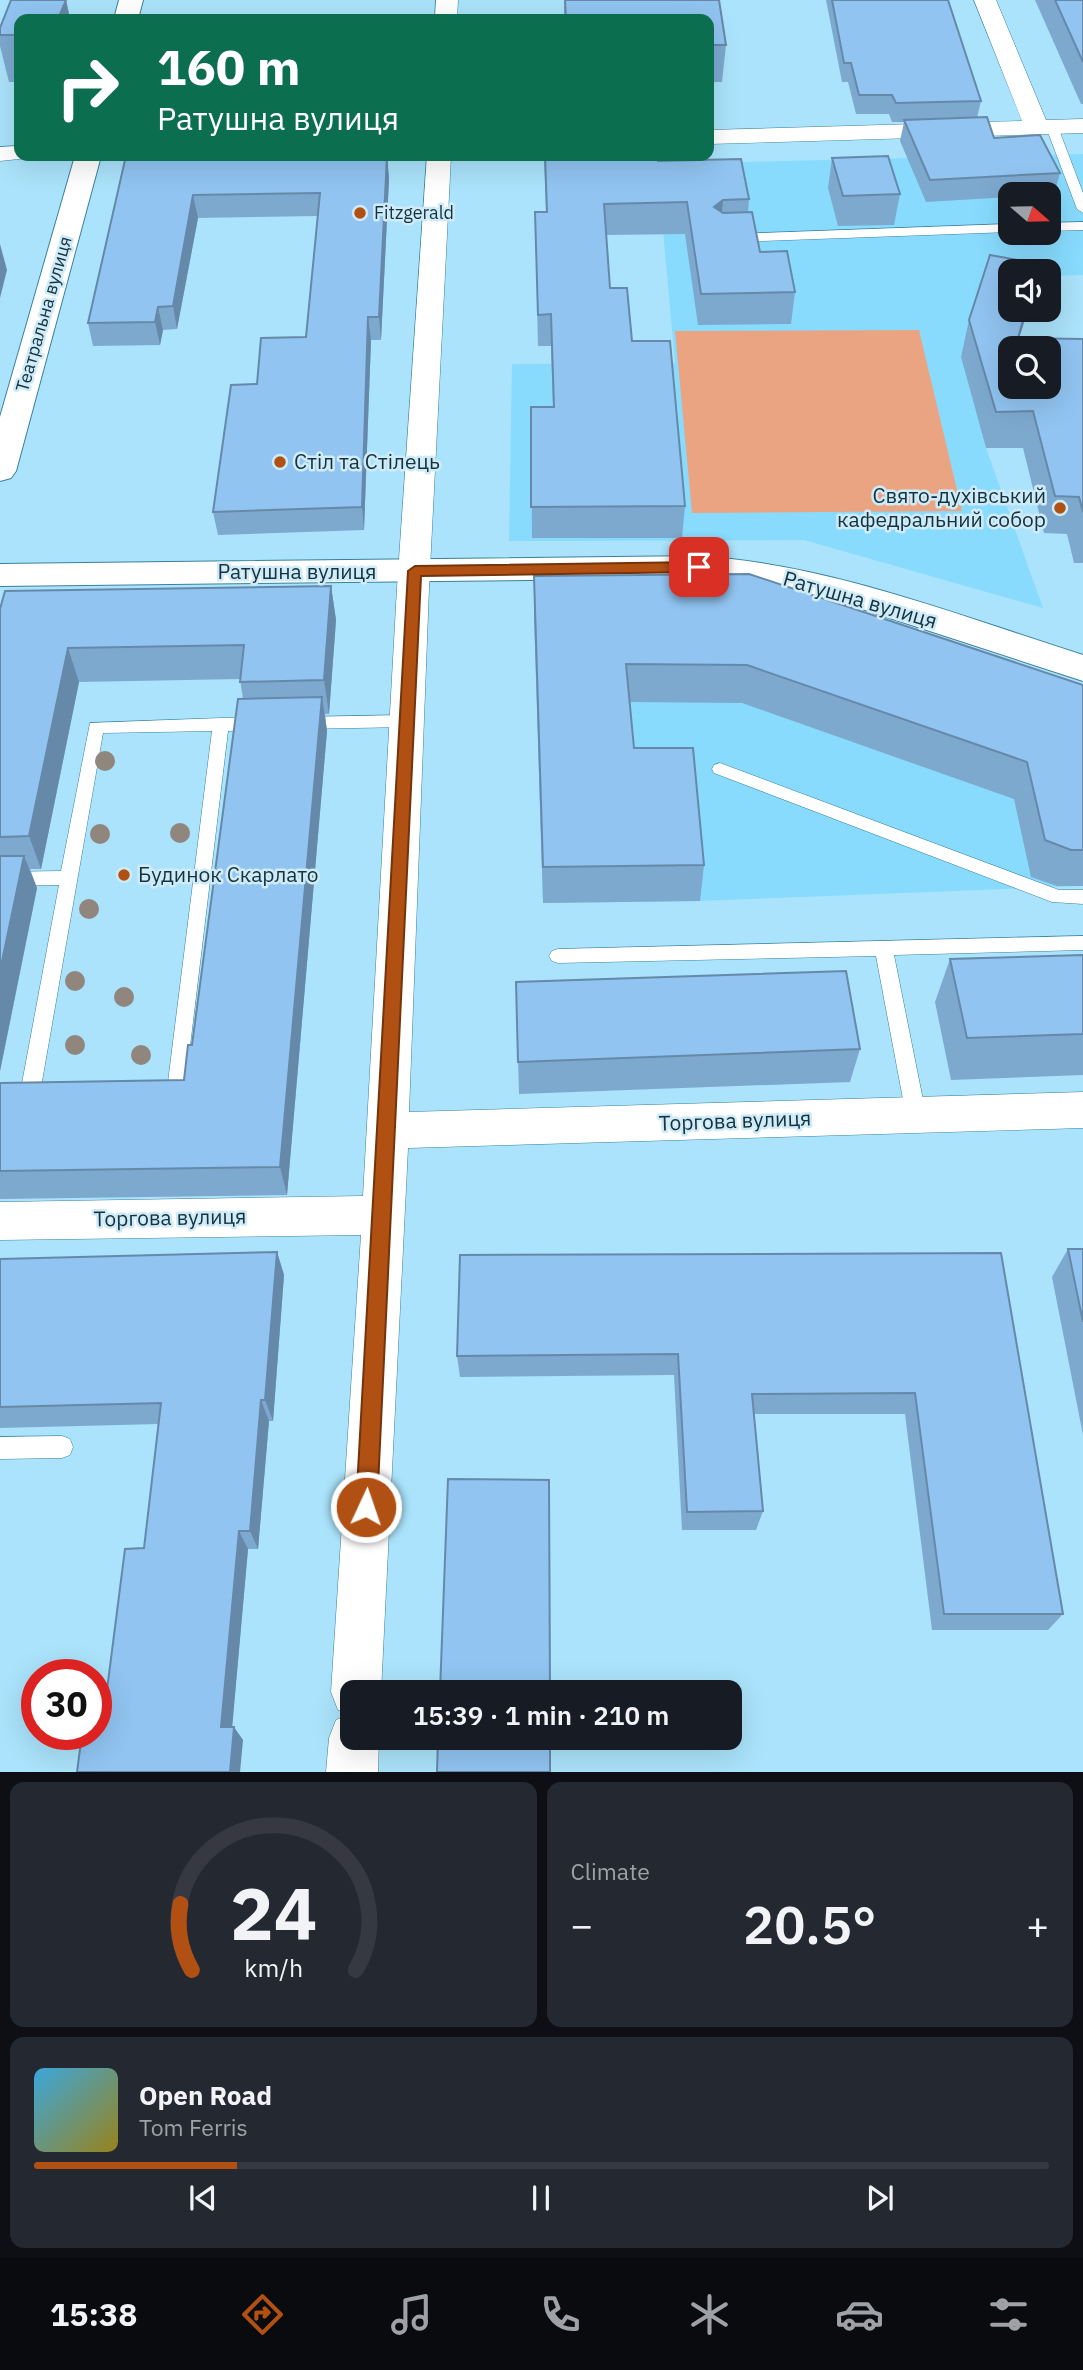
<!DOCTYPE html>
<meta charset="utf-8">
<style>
:root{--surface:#171b24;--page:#242831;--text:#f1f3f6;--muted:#9ea1a6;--line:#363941;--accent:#b15013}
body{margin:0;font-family:"IBM Plex Sans",sans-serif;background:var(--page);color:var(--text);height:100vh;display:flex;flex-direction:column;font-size:26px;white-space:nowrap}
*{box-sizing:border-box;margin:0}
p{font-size:23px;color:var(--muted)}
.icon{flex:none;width:38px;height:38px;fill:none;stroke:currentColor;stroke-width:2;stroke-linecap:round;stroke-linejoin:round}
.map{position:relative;height:1772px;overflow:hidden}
.panel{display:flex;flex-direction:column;gap:10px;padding:10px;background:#0d0f14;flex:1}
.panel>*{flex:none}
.top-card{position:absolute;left:14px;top:14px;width:700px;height:147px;border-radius:14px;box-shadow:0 7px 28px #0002;background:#0b6e4f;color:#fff;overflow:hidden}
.needle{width:46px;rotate:110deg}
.controls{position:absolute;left:998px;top:182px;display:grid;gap:14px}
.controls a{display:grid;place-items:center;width:63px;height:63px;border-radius:14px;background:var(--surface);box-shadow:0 7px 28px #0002;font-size:35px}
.speed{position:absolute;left:21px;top:1659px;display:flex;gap:14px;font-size:35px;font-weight:700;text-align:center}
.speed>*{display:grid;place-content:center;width:91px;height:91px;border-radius:50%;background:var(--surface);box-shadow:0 7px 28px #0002;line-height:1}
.speed .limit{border:10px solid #d22;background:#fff;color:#111}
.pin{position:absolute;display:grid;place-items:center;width:60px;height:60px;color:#fff;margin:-30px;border-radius:14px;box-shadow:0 4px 10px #0006}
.me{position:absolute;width:77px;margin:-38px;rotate:3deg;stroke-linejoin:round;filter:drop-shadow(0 0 5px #0008)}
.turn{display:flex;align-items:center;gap:24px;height:147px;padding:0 28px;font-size:32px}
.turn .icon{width:91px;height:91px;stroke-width:2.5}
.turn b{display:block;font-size:49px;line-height:60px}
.big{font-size:52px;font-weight:600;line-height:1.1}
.panel .widget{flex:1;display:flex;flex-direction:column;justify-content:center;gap:10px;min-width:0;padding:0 24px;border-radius:14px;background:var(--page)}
.panel .dial{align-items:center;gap:0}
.dial svg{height:182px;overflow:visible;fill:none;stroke:var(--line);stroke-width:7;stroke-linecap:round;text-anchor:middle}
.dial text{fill:var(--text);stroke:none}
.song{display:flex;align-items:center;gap:21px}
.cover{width:84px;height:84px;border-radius:10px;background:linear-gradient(135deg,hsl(200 70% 55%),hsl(50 70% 35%))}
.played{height:7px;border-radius:4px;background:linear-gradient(90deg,var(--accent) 20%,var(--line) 20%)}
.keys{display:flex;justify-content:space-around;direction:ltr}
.heat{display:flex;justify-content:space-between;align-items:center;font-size:38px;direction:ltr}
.panel .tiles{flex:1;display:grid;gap:10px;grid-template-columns:1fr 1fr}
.widget:last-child{grid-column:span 2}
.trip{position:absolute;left:340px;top:1680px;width:402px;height:70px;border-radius:14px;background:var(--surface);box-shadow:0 7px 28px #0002;font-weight:600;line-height:70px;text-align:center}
.menu{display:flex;height:112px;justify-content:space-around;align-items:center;background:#090b0e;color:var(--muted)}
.menu .icon{width:49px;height:49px}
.menu .active{color:var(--accent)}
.menu b{font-size:32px;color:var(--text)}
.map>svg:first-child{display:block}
.built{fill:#88dbfd;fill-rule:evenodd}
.green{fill:#eaa482}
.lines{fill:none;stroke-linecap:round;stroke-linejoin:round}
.lane-casing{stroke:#38819d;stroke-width:1}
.street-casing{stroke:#38819d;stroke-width:1}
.secondary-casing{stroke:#38819d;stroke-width:2}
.lane{fill:#fff;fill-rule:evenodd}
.street{fill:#fff;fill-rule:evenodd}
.secondary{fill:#fff;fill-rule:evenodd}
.tree{fill:#90867d}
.wall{fill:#7da9cf}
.shaded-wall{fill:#6689a9}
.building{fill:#91c4f1;stroke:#6689a9;stroke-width:2;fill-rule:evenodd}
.route{fill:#b15013;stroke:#73340c;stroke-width:2}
.poi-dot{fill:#b15013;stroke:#d0ebf8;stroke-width:2.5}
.labels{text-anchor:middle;stroke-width:5;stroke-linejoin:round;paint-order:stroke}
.far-poi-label{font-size:18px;fill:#15333f;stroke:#d0ebf8;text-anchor:start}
.far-street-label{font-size:18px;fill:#15333f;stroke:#d0ebf8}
.poi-label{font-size:21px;fill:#15333f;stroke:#d0ebf8;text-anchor:start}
.street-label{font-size:21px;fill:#15333f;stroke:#d0ebf8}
</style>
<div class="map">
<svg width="1083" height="1772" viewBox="0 0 1083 1772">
<rect width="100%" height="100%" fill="#aae3fb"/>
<g class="built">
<path d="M1083 154V275L1048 276V271H1010V277L981 278 982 292 961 356 986 448 1043 608 804 540 509 541 512 364 675 363 657 164ZM1010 194H1048V233H1010Z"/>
<path d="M616 613 1083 727V886L700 901 543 903 534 615Z"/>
</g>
<path class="green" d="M919 330 962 511 692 513 675 331Z"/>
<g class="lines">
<defs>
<g id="lane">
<path d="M1048 125 1058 127 1083 193V213L1077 209 1046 127Z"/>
<path d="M1083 222V230L1048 231V223Z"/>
<path d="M1010 224V232L733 242 727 238 733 234Z"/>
<path d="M407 715 415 721 407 727 302 729 294 723 302 717Z"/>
<path d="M221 718H257L265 724 257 730 228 731 184 1096 164 1099 157 1097 154 1091 157 1085 168 1082 212 731 103 733 41 1087 48 1094 45 1100 38 1102 23 1100 20 1094 59 885 0 886V872L61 871 90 723Z"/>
<path d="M720 763 1059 890H1083V904L1052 902 714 773 712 769 714 765Z"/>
<path d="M1083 936V950L894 955 926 1115 923 1121 916 1124 909 1121 906 1115 876 956 558 963 552 961 549 956 552 951 558 949Z"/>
<path d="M62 1436 70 1439 73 1447 70 1455 62 1458 0 1459V1437Z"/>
</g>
<g id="street">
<path d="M436 0H458L457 19H435Z"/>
<path d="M974 0H996L1046 120 1083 119V133L709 144V130L1022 121Z"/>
<path d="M19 146V156H29L28 158 0 161V147Z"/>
<path d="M427 156H451L429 588 409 1112 1083 1092V1128L408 1148 381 1692H352V1738H379L378 1772H326L329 1738 336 1720 350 1714 338 1710 331 1692 361 1235 0 1240V1202L363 1196 397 588Z"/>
</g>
<g id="secondary">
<path d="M119 0H143L138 19H114Z"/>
<path d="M75 156H101L16 471 11 478 0 481V417Z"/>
<path d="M699 556C832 565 957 615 1083 655V681L859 608 787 588 753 582 699 578 0 586V564Z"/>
</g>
</defs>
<use href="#lane" class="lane-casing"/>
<use href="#street" class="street-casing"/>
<use href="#secondary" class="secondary-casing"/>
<use href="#lane" class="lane"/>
<use href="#street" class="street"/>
<use href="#secondary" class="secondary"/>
</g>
<g class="tree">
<circle cx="105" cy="761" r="10"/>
<circle cx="180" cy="833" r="10"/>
<circle cx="100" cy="834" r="10"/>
<circle cx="89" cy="909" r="10"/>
<circle cx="75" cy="981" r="10"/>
<circle cx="124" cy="997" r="10"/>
<circle cx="75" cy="1045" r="10"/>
<circle cx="141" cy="1055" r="10"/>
</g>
<g class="wall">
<path d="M11 0H66L70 19H19V82H9L0 46V28Z"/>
<path d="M564 0H719L726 45 722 82H709V19H564Z"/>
<path d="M826 0H948L981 101 977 118 994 138 1060 173 1054 195 1010 194V197L926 202 900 141 904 122H892L889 114H856L848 82H842Z"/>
<path d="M1035 0H1083V104H1081Z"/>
<path d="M387 156 389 179 381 340H371L364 530 218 535 213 512 257 384 306 337 318 216 198 218 177 329 163 330 160 345 93 346 88 323 125 160Z"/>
<path d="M544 156H657L658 161 749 199 748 212 760 252 795 292 791 324 698 325 685 234 606 235 610 288 632 341 685 506 682 538H532L531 407H553L551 346H538L535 212H546Z"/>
<path d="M832 158 900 194 894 225 838 226 828 188Z"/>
<path d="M969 320 1019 338 1083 339V563H1074L1067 534 1044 533 1023 448H986L961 357Z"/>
<path d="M534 576 1083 685V886H1057L1031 877 1014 799 742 703 630 702 634 748 704 865 700 901 543 903 534 615Z"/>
<path d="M331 586 336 620 329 714H325L327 731 287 1195 0 1199V1083L184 1080 192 1045 243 699 240 679 79 682 41 869H30L37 888 0 1071V609Z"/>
<path d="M1083 955V1075L951 1080 935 1002 950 959Z"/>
<path d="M516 982 860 1049 850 1082 519 1094Z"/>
<path d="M1068 1249H1083V1435L1052 1277Z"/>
<path d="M277 1252 284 1275 273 1421H269L258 1549H248L232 1727 243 1740 102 1729 144 1548 158 1424 0 1428V1259Z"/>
<path d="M1001 1253 1063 1614 1048 1630H932L905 1414H754L763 1511 756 1530H682L674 1375 460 1377 457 1356Z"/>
</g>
<g class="shaded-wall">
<path d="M66 0 70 19H58Z"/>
<path d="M387 156 389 179 381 340 379 317Z"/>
<path d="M193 195 198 218 177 329 173 306Z"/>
<path d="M723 200 720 231 714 207Z"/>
<path d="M0 244 7 270 0 298Z"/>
<path d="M158 307 163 330 160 345 155 322Z"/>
<path d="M1026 310H1028L1016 348H1015Z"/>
<path d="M368 317 371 340 364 530 362 507Z"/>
<path d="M331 586 336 620 329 714 324 680Z"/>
<path d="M68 648 79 682 41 869 29 836Z"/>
<path d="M322 697 327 731 287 1195 280 1167Z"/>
<path d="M24 856 37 888 0 1071V971Z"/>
<path d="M277 1252 284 1275 273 1421 265 1400Z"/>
<path d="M261 1400 269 1421 258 1549 250 1531Z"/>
<path d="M239 1531 248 1549 231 1740 221 1727Z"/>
<path d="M234 1727 243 1740 240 1772H230Z"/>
</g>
<g class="building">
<path d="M11 0H66L58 19H19V35H0V28Z"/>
<path d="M565 0H719L726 45H709V19H566Z"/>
<path d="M832 0H948L981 101 896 103 892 95H859L851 63H844Z"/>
<path d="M1055 0H1083V62Z"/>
<path d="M987 117 994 138 1040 135 1060 173 930 180 904 120Z"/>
<path d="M387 156 379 317H368L362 507 213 512 231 385 257 384 261 338 306 337 320 193 193 195 173 306 158 307 155 322 88 323 125 160Z"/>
<path d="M545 156H657L658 161 741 159 749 199 723 200 714 207 723 213 752 212 760 252 787 251 795 292 701 294 687 202 604 204 610 288H627L632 341H670L685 506 531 507V407H554L551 314 538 315 535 212H547Z"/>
<path d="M888 156 900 194 843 196 832 158Z"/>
<path d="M990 255 1040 264 1038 271H1010V310H1026L1018 338 1083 339V512L1079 497 1055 496 1033 411 996 412 969 320ZM1010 348H1048V387H1010Z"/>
<path d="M749 574 1083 685V850H1071L1045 840 1027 762 747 665 626 664 634 748H693L704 865 543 867 534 576Z"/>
<path d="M331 586 324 680 240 682 244 645 68 648 29 836 0 837V609L5 591Z"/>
<path d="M322 697 280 1167 0 1171V1083L184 1080 188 1045H192L238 699Z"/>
<path d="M0 856H24L0 971Z"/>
<path d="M1083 955V1034L967 1038 950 959Z"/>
<path d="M846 971 860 1049 518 1062 516 982Z"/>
<path d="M1068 1249H1083V1322Z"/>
<path d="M277 1252 265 1400H261L250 1531H239L221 1727H234L230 1772H77L82 1734H96V1729H102L125 1549 144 1548 161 1403 0 1407V1259Z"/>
<path d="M1001 1253 1063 1614H944L915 1393 752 1394 763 1511 687 1512 678 1354 457 1356 460 1255Z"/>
<path d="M448 1479 549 1480 550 1692H440Z"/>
<path d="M438 1738H550V1772H437Z"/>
</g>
<path class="route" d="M699 562 705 567 699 572 421 576 377 1507 374 1514 366 1517 359 1514 356 1507 408 571 415 566Z"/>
<g class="poi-dot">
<circle cx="360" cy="213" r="7"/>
<circle cx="280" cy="462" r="7"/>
<circle cx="1060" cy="508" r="7"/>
<circle cx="124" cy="875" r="7"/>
</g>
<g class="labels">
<g class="far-poi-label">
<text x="374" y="219">Fitzgerald</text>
</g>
<g class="far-street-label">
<text transform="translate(44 314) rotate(-74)" y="6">Театральна вулиця</text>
</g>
<g class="poi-label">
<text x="294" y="469">Стіл та Стілець</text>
<text x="1046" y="503" text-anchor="end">Свято-духівський<tspan x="1046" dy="24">кафедральний собор</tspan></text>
<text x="138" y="882">Будинок Скарлато</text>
</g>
<g class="street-label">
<text x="297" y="579">Ратушна вулиця</text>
<text transform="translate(860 600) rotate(16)" y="7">Ратушна вулиця</text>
<text transform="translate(735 1121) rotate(-2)" y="7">Торгова вулиця</text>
<text transform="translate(170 1218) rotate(-1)" y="7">Торгова вулиця</text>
</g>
</g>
</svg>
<div class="controls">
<a><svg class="needle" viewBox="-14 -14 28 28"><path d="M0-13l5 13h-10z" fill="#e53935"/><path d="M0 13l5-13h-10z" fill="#9ea1a6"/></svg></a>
<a><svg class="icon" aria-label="sound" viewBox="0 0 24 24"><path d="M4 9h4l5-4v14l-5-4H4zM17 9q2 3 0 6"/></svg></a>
<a><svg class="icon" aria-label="search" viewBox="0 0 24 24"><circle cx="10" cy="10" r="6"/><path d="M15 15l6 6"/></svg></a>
</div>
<div class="speed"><div class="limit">30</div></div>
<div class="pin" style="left:699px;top:567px;background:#d93025"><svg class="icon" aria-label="arrive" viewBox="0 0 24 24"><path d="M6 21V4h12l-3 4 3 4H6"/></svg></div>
<svg class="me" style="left:366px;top:1507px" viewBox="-20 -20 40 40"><circle r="17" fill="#b15013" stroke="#fff" stroke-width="3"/><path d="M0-11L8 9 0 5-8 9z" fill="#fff"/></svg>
<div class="trip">15:39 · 1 min · 210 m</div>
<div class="top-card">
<div class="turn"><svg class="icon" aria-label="right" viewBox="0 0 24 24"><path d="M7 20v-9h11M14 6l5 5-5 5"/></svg><div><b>160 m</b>Ратушна вулиця</div></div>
</div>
</div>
<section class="panel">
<div class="tiles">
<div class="widget dial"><svg viewBox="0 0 100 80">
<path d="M14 69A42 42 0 1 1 86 69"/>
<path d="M14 69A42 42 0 0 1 9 40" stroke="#b15013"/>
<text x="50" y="56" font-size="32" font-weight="700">24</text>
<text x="50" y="72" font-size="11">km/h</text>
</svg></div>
<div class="widget"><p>Climate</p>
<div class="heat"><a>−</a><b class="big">20.5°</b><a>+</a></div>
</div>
<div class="widget">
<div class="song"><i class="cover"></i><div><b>Open Road</b><p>Tom Ferris</p></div></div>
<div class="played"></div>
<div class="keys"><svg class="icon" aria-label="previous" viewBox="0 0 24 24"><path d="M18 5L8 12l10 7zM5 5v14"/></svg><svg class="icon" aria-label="pause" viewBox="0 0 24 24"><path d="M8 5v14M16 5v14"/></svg><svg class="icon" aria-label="next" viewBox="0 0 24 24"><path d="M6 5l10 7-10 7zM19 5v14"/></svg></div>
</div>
</div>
</section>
<nav class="menu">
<b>15:38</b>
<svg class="icon active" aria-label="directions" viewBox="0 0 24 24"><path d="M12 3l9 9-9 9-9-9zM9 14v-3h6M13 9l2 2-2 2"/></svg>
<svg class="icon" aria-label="music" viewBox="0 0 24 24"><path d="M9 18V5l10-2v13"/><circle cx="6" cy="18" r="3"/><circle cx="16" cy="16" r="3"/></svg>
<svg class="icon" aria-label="phone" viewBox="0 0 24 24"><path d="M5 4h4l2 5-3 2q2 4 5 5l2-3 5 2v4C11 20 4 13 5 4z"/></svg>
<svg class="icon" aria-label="climate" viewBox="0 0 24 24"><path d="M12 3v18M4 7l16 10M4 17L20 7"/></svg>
<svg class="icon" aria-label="car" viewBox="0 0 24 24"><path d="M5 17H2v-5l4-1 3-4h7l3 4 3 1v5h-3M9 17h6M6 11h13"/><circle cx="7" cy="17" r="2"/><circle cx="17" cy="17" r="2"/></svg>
<svg class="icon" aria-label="filters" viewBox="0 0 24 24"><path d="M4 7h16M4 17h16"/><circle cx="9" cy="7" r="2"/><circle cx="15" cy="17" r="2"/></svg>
</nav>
